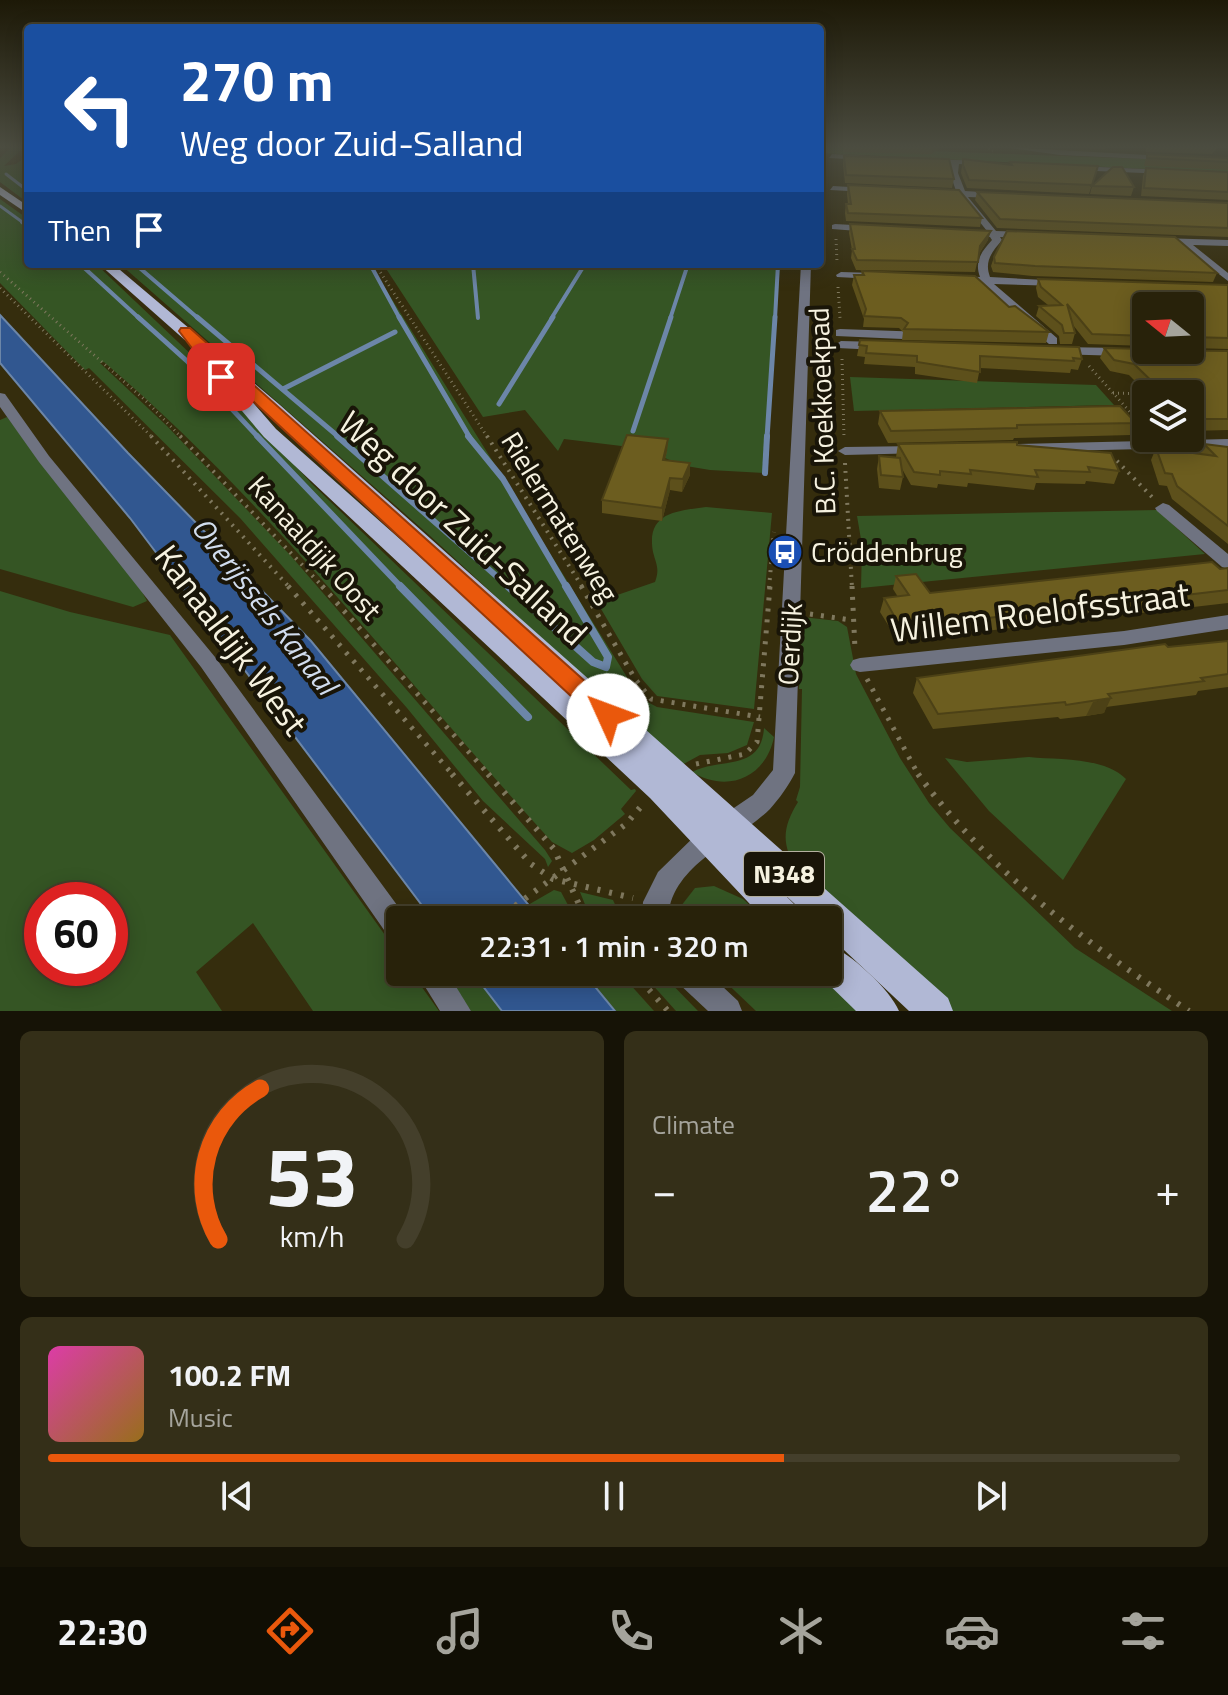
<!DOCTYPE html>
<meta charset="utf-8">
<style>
:root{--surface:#28220a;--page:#342f18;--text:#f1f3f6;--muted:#a5a49c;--line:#443f2b;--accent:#ea580c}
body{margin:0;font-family:"Titillium Web",sans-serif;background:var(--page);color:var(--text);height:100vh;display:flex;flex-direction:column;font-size:30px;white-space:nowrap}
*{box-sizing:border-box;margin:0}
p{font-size:26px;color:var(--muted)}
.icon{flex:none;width:44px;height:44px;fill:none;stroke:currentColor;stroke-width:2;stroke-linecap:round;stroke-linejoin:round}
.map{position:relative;height:1011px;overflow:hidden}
.sheet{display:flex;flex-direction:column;gap:20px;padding:20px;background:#161306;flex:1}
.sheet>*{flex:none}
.banner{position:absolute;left:24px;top:24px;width:800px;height:244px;border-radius:8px;box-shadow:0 4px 20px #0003,0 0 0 2px var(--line);background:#1a4fa0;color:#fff;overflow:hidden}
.needle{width:52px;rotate:288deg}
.controls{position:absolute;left:1132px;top:292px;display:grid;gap:16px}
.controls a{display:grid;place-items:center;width:72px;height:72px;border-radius:8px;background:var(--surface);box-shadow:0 4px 20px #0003,0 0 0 2px var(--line);font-size:40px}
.speed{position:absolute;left:24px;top:882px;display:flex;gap:16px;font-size:40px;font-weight:700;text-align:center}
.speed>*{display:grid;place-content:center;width:104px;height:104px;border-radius:50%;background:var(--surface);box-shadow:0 4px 20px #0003,0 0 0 2px var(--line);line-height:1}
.speed .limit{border:12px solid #d22;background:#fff;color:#111}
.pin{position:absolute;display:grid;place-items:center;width:68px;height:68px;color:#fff;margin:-34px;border-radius:16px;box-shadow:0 4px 12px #0006}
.me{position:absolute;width:88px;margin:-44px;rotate:313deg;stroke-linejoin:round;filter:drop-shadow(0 0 6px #0008)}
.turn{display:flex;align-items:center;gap:28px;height:168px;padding:0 24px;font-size:36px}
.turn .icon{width:104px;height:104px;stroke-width:2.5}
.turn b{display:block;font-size:56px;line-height:68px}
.then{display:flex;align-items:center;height:76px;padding:0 24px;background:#0003;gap:16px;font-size:30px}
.big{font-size:60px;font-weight:600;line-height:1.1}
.sheet .card{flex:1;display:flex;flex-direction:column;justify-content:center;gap:12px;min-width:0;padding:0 28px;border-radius:12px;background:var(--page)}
.sheet .dial{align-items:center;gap:0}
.dial svg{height:208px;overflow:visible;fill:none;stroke:var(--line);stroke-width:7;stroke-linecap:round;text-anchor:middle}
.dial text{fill:var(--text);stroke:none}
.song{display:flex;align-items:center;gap:24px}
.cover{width:96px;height:96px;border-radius:12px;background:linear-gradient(135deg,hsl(320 70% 55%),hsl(40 70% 35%))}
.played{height:8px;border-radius:4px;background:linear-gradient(90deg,var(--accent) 65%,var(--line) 65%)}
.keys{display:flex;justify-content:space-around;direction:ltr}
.heat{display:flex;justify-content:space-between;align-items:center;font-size:44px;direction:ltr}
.sheet .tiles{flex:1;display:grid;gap:20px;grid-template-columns:1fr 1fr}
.card:last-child{grid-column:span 2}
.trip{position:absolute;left:386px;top:906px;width:456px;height:80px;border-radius:8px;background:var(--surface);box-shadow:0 4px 20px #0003,0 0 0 2px var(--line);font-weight:600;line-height:80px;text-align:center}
.tabs{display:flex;height:128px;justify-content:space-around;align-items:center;background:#100e04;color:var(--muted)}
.tabs .icon{width:56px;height:56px}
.tabs .active{color:var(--accent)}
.tabs b{font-size:36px;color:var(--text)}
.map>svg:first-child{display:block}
.green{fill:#355524;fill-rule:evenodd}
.forest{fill:#406829}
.water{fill:#315790;stroke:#6c86a8;stroke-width:2}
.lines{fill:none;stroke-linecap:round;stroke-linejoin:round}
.stream-far4{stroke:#6c86a8;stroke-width:3}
.stream-far3{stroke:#6c86a8;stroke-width:4}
.stream-far2{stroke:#6c86a8;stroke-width:5}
.stream-far1{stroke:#6c86a8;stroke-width:6}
.stream{stroke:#6c86a8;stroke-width:8}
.path-far4{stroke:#7f785e;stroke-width:2;stroke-dasharray:1 3;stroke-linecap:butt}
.path-far3{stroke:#7f785e;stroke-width:3;stroke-dasharray:1 4;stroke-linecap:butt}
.path-far2{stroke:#7f785e;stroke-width:4;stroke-dasharray:2 6;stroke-linecap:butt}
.path-far1{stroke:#7f785e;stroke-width:5;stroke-dasharray:3 8;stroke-linecap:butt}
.path{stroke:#7f785e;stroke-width:6;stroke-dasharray:3 9;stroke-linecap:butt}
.minor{fill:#6f7381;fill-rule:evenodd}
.tertiary{fill:#6f7381;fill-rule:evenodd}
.primary{fill:#b1b8d5;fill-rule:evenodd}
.wall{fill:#5d501b}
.shaded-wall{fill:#4c4116}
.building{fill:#6c5d1f;stroke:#4c4116;stroke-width:2}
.route{fill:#ea580c;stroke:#983908;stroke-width:2}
.labels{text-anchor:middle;stroke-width:8;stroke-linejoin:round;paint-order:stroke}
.shield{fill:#191508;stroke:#b4b09f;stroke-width:2}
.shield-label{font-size:26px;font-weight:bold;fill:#f6f2e0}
.street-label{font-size:28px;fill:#f6f2e0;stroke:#191508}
.poi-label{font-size:28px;fill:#f6f2e0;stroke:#191508;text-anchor:start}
.water-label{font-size:30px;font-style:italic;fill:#d1ddee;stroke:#191508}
.near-street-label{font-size:34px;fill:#f6f2e0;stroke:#191508}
</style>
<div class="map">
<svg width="1228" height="1011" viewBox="0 0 1228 1011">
<rect width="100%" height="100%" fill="#352d0d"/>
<g class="green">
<path d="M11 147H24L4 166 16 164 28 155V203L0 182V158Z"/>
<path d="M0 199 28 219V264H96L217 379 312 484 631 790 635 789 636 791 621 809 625 814 594 840 572 853 552 842C404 680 271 504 104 362L100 363 167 426 291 556 545 850 552 861 548 867 545 859 483 801 407 708 240 518 89 368 85 370 0 283Z"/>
<path d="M120 264H370L640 698 657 707 754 722 747 745 728 753 700 755 680 766 428 534Z"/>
<path d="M383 264H780L765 473 710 470 680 465 646 449 564 439 558 451 525 410 483 417Z"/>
<path d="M850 377 1096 385 1114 405 854 411Z"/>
<path d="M7 417 141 590 147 601 133 607 0 569V420Z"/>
<path d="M706 507 772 513 754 709 657 696 642 679 597 602 655 582C660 569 656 564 653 552 646 513 675 511 706 507Z"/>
<path d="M1157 510 1205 554 861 588 862 545 857 516Z"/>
<path d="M0 591 70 612 170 635 400 956V972H411L439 1011H313L253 923 196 972 222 1011H0ZM42 900H110V968H42Z"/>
<path d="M802 617 838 621 847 627 856 674 900 758 929 803 950 828 1075 948 1172 1011H953L798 871C781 845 782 828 798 802L796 800 800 787 802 689H799Z"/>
<path d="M764 728 774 737C766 777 728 794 692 772 721 757 761 772 764 728Z"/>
<path d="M1029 757C1058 760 1105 757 1126 779L1063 880 989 811 945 758 967 762Z"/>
<path d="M714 886 743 899 766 920H678L681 906 695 888Z"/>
<path d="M554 890 561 892 576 920H541L528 905Z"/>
<path d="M580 892 613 900 622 920H597L586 907Z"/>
<path d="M451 972H472L502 1011H471L450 981Z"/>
<path d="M584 972H619L654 1011H616Z"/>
<path d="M641 972H660L698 1011H676Z"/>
<path d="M715 972H825L865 1011H756Z"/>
</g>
<path class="forest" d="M821 147 1228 162V173L820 153Z"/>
<g class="water">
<path d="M0 315 128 453 311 641 541 920H433L130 518 0 363Z"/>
<path d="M472 972H583L615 1011H502Z"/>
</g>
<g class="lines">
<g class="stream-far4">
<path d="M6 174 28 191"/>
<path d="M0 206 25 224"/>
</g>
<g class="stream-far3">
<path d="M22 222 28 226"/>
<path d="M80 264 140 319"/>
<path d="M135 264 199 319"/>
<path d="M370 264 400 319"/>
<path d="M473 264 478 318"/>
<path d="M551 319 585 264"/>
<path d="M670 319 688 264"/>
<path d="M775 319 778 264"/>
</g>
<g class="stream-far2">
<path d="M138 317 188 362 259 438"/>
<path d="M197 317 340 438"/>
<path d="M399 317 470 438"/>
<path d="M283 389 395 332"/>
<path d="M499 404 553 317"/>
<path d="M633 431 671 317"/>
<path d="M767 438 775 317"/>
</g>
<g class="stream-far1">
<path d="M257 436 402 588"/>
<path d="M337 436 510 588"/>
<path d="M468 436 503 479 567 588"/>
<path d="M765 473 767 436"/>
</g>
<g class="stream">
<path d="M400 586 528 717"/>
<path d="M508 586 593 662 606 667 608 657 566 586"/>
</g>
<path class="path-far4" d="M985 147 993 151"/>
<g class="path-far3">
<path d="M836 239 837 262"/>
<path d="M375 264 488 438"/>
<path d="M0 272 145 400 182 438"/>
<path d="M838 287 840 318"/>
<path d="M0 288 153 438"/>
<path d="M842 359 844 438"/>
<path d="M1089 366 1146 430"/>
<path d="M1113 393 1146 394"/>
</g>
<g class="path-far2">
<path d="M151 436 290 588"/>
<path d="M180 436 324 588"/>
<path d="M487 436 583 588"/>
<path d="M1117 461 1153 498"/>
<path d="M845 463 852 588"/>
<path d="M769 588 774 532"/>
</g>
<g class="path-far1">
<path d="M288 586 454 776"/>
<path d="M322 586 490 776"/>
<path d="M581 586 635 679 651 699 760 717"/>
<path d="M852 586 855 649"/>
<path d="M810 614 851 620"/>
<path d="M867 679 919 776"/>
<path d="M696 764 745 754 757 742 770 586"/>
</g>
<g class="path">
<path d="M452 774 531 864 553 879 633 898"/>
<path d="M488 774 554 849 586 920"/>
<path d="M918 774C990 873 1088 944 1189 1011"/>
<path d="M496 920 626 824 644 803"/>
<path d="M633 972 668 1011"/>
</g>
<g class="minor">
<path d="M1003 147 1166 156 1170 158 1166 160 1060 155Z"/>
<path d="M832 154 866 156 870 158 866 160 829 158Z"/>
<path d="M929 159 985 161 982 165 959 164 958 173 965 191 998 193 999 195 995 198 968 197 996 231 1027 232 1032 235 1027 238 1000 237 1002 240C992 252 984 261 990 277L1063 281V285L1059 286 994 284 1057 338V344H1049L994 298 982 283 955 281 954 279 959 276 980 277C974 261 982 251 992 240L990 237 967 235 965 233 970 230 987 231 959 196 939 195V191H956L950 173 951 164 926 163Z"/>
<path d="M1077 166 1166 170 1170 172 1166 174 1074 170Z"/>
<path d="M833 186 867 188 871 190 867 192 830 190Z"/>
<path d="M835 224 871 226 876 229 871 232 832 229V225Z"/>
<path d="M1158 238 1228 240V246L1193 245 1228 273V281L1181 245 1155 243V239Z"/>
<path d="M841 272 875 273 880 276 875 279 837 277 836 275Z"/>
<path d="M840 329 925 332 931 336 925 340 836 336V330Z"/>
<path d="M841 341 879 342 885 346 879 350 837 348 835 345Z"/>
<path d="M1058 347 1123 348 1129 352 1123 356 1054 354V348Z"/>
<path d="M0 393 5 394 49 456 215 657 408 920H400V944L391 940 201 667 39 462 0 407Z"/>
<path d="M1228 439V447L1018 452 1011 448 1018 444Z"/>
<path d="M919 446 924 447 926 450 924 453 845 455 838 451 845 447Z"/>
<path d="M1163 503 1169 505 1228 554V569L1222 567 1157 511 1155 508Z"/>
<path d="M1228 615V629L1124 645 860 672 853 670 850 665 853 660 860 658 1124 631Z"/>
<path d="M416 972H447L471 1011H440Z"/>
</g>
<g class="tertiary">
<path d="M801 264H811L795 773C789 785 779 799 770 809 735 843 670 864 668 920H642L643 902 658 872 700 831 753 795 773 770Z"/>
<path d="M673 972H707L738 1001 742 1011H708L677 982Z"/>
</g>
<g class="primary">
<path d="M0 187 28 206V214L0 195Z"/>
<path d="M99 264H113L280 405 948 998 953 1011H909L828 935V920H812L782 892 799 909 803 920H765L650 798 264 437 209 372 207 369 213 365ZM242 390 268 413 490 619 276 429Z"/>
<path d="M828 944C850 953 890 989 899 1011H856L816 972H828Z"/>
</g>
</g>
<g class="wall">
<path d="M843 147H942L931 154 844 152Z"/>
<path d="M1054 147H1106L1105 149Z"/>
<path d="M1146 147H1218L1212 154 1146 152Z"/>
<path d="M1147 154 1228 158V170L1144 166Z"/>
<path d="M844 156 954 179 952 188 845 183 843 164Z"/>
<path d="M963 159 1010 164V162L1098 166 1089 194 967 188 961 173Z"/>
<path d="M1146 168 1228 172V200L1141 196 1143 176Z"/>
<path d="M848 185 982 218 980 227 846 221 845 213 846 204H848L847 194Z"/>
<path d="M1092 186 1134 187 1131 196 1090 194Z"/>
<path d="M977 192 1228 203V237L997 228 975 200Z"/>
<path d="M850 224 988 240 979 254 975 272 856 270 851 258 852 250 849 233Z"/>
<path d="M994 257 1217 273 1213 282 1032 276 993 272 991 266Z"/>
<path d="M862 271 1009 307 1049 332 1046 343 902 340 903 332 899 328 863 327 864 319 852 285 854 275H861Z"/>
<path d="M1038 279 1228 285V349L1190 348V306H1146V346L1088 344 1073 325 1075 333 1072 344H1060L1059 336 1036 316 1039 306 1048 305 1038 297 1036 288Z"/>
<path d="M860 340 1082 359 1078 370 1071 369 1070 373 980 368 977 383 915 374V367L864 364 865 357 857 356Z"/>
<path d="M1104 348 1228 351V430L1190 431V394H1148L1129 375 1110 371 1100 358Z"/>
<path d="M880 411 1136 423 1131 435 1014 438 1013 440 888 443 878 424Z"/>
<path d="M668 439 667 451 665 460 690 463V475L682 492 670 490 662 521 602 513V500Z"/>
<path d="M898 444 1017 445 1119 471 1114 484 1086 481 1085 484 1036 483 1034 490 968 483 967 487 938 484 937 488 911 485 901 467 903 477 900 490 879 488 877 469 879 456 896 457Z"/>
<path d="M1204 444 1228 447V544L1172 499 1167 486 1159 485 1151 460 1156 448 1199 454Z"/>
<path d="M1228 568V603L898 641 880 612 884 598 898 597 893 589 896 576 930 593Z"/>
<path d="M1228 641V687L1198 691 1196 695 1106 707 1104 713 1086 716 1060 719 1058 717 933 729 913 693 917 678Z"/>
</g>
<g class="shaded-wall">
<path d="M933 147H942L931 154Z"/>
<path d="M991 231 988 240 977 256 980 246Z"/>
<path d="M668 439 667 451 662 472 663 460Z"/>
<path d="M690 463V475L682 492 683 479Z"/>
<path d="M670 478V490L662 521V508Z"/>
<path d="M1111 698 1104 713 1086 716 1093 702Z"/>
</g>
<g class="building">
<path d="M1147 154 1228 158V162L1147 158Z"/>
<path d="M844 156 949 159 954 179 846 175Z"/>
<path d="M963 159 1012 165 1010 162 1098 166 1092 185 969 180 963 165Z"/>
<path d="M1113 167H1122L1134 187 1092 186Z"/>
<path d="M1146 168 1228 172V192L1144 188Z"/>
<path d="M848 185 959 190 982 218 848 213 846 204H851Z"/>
<path d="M977 192 1228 203V228L1000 219Z"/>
<path d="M850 224 991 231 980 246 978 262 857 260 852 249H855Z"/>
<path d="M1007 231 1175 237 1217 273 1035 266 995 263 994 257Z"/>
<path d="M862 271 975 276 1009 307 1015 306 1049 332 904 329 908 323 901 318 864 316 866 309 854 275H864Z"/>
<path d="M1038 279 1228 285V338L1190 337V306H1146V336L1092 334 1067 304 1075 333H1064L1062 325 1039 306 1062 305 1041 287Z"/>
<path d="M860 340 1079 347 1082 359 1073 358 1074 361 980 356V372L917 362V356L866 353 867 346 859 345Z"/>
<path d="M1104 348 1146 349V350L1228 351V419H1191L1190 394H1165L1134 364 1114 360Z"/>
<path d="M1120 406 1136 423 1017 425V428L891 431 880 411Z"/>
<path d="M627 435 668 439 663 460 690 463 683 479 670 478 662 508 602 500Z"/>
<path d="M1017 442V445L1111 453 1119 471 1088 467 1090 472 1035 470 1038 477 970 470 971 474 940 471V475L914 472 898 444Z"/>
<path d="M1204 444 1228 447V526L1177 486 1172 474 1165 473 1156 448 1216 456Z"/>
<path d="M879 456 900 458 903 477 881 475Z"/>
<path d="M1212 562 1220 569 1228 568V590L901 628 884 598 909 595 896 576 916 574 930 593Z"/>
<path d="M1228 641V674L1201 678 1204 681 1108 694 1111 698 1066 705 1065 702 938 714 917 678 1165 644 1168 647Z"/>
</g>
<linearGradient id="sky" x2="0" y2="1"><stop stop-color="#1d1907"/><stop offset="0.51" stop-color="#4b4c40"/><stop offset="1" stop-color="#4b4c40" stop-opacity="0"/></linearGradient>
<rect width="1228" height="288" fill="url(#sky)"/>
<path class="route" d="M181 328H190L616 709 620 715 616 722 608 725 599 722 228 378 216 380 179 331Z"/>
<defs>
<symbol id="bus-disc" viewBox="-11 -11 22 22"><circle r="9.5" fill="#1a4fb4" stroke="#191508"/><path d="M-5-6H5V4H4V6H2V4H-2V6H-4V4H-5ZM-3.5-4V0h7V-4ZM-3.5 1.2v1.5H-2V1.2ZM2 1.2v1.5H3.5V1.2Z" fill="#fff"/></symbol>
</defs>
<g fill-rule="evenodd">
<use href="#bus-disc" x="765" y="532" width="40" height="40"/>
</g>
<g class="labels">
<rect class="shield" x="744" y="852" width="80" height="44" rx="6"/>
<g class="shield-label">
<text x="784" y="883">N348</text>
</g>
<g class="street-label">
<text transform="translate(822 411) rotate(-92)" y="10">B.C. Koekkoekpad</text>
<text transform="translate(560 517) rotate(58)" y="10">Rielermatenweg</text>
<text transform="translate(315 548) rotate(48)" y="10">Kanaaldijk Oost</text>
<text transform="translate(790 644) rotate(-87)" y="10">Oerdijk</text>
</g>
<g class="poi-label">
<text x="811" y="562">Cröddenbrug</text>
</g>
<g class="water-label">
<text transform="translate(264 606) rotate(52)" y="10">Overijssels Kanaal</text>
</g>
<g class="near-street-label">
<text transform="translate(463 528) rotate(43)" y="12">Weg door Zuid-Salland</text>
<text transform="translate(1040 612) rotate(-7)" y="12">Willem Roelofsstraat</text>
<text transform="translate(231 640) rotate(53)" y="12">Kanaaldijk West</text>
</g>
</g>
</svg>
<div class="controls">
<a><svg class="needle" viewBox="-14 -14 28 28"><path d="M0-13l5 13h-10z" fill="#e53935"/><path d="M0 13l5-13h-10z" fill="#a5a49c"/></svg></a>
<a><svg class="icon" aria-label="layers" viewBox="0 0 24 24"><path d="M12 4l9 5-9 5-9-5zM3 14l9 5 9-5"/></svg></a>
</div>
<div class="speed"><div class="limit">60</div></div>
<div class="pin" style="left:221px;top:377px;background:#d93025"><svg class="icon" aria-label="arrive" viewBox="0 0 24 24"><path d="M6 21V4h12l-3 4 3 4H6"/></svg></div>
<svg class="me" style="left:608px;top:715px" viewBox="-20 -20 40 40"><circle r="19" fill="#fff"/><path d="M0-13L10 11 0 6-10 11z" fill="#ea580c"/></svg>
<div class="trip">22:31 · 1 min · 320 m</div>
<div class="banner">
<div class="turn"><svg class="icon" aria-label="left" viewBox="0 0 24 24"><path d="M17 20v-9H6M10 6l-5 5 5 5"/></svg><div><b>270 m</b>Weg door Zuid-Salland</div></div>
<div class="then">Then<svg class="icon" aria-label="arrive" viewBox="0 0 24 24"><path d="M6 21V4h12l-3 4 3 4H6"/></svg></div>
</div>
</div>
<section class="sheet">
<div class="tiles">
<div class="card dial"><svg viewBox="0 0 100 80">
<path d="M14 69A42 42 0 1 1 86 69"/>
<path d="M14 69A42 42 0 0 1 30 11" stroke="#ea580c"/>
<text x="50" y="56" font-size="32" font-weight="700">53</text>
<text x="50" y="72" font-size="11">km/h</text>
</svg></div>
<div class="card"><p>Climate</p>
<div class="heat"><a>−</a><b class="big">22°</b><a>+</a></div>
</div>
<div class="card">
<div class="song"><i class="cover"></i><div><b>100.2 FM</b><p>Music</p></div></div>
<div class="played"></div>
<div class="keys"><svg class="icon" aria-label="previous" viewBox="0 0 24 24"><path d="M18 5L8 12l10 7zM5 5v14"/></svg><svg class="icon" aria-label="pause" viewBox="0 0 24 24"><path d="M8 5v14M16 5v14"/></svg><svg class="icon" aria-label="next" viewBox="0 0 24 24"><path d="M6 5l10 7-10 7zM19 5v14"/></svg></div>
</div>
</div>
</section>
<nav class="tabs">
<b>22:30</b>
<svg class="icon active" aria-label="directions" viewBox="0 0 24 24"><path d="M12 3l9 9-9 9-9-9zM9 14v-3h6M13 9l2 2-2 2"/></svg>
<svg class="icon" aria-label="music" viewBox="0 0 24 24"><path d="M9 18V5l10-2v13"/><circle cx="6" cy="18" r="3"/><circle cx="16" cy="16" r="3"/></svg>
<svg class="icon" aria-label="phone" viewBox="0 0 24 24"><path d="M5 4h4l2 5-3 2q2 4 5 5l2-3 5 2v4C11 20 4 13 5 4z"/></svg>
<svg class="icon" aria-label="climate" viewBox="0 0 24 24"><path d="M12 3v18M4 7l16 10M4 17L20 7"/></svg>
<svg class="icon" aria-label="car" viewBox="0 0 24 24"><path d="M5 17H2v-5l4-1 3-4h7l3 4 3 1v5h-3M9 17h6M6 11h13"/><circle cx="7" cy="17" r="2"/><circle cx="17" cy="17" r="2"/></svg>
<svg class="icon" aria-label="filters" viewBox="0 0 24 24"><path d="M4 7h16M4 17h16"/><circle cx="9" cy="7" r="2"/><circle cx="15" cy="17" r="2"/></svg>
</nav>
